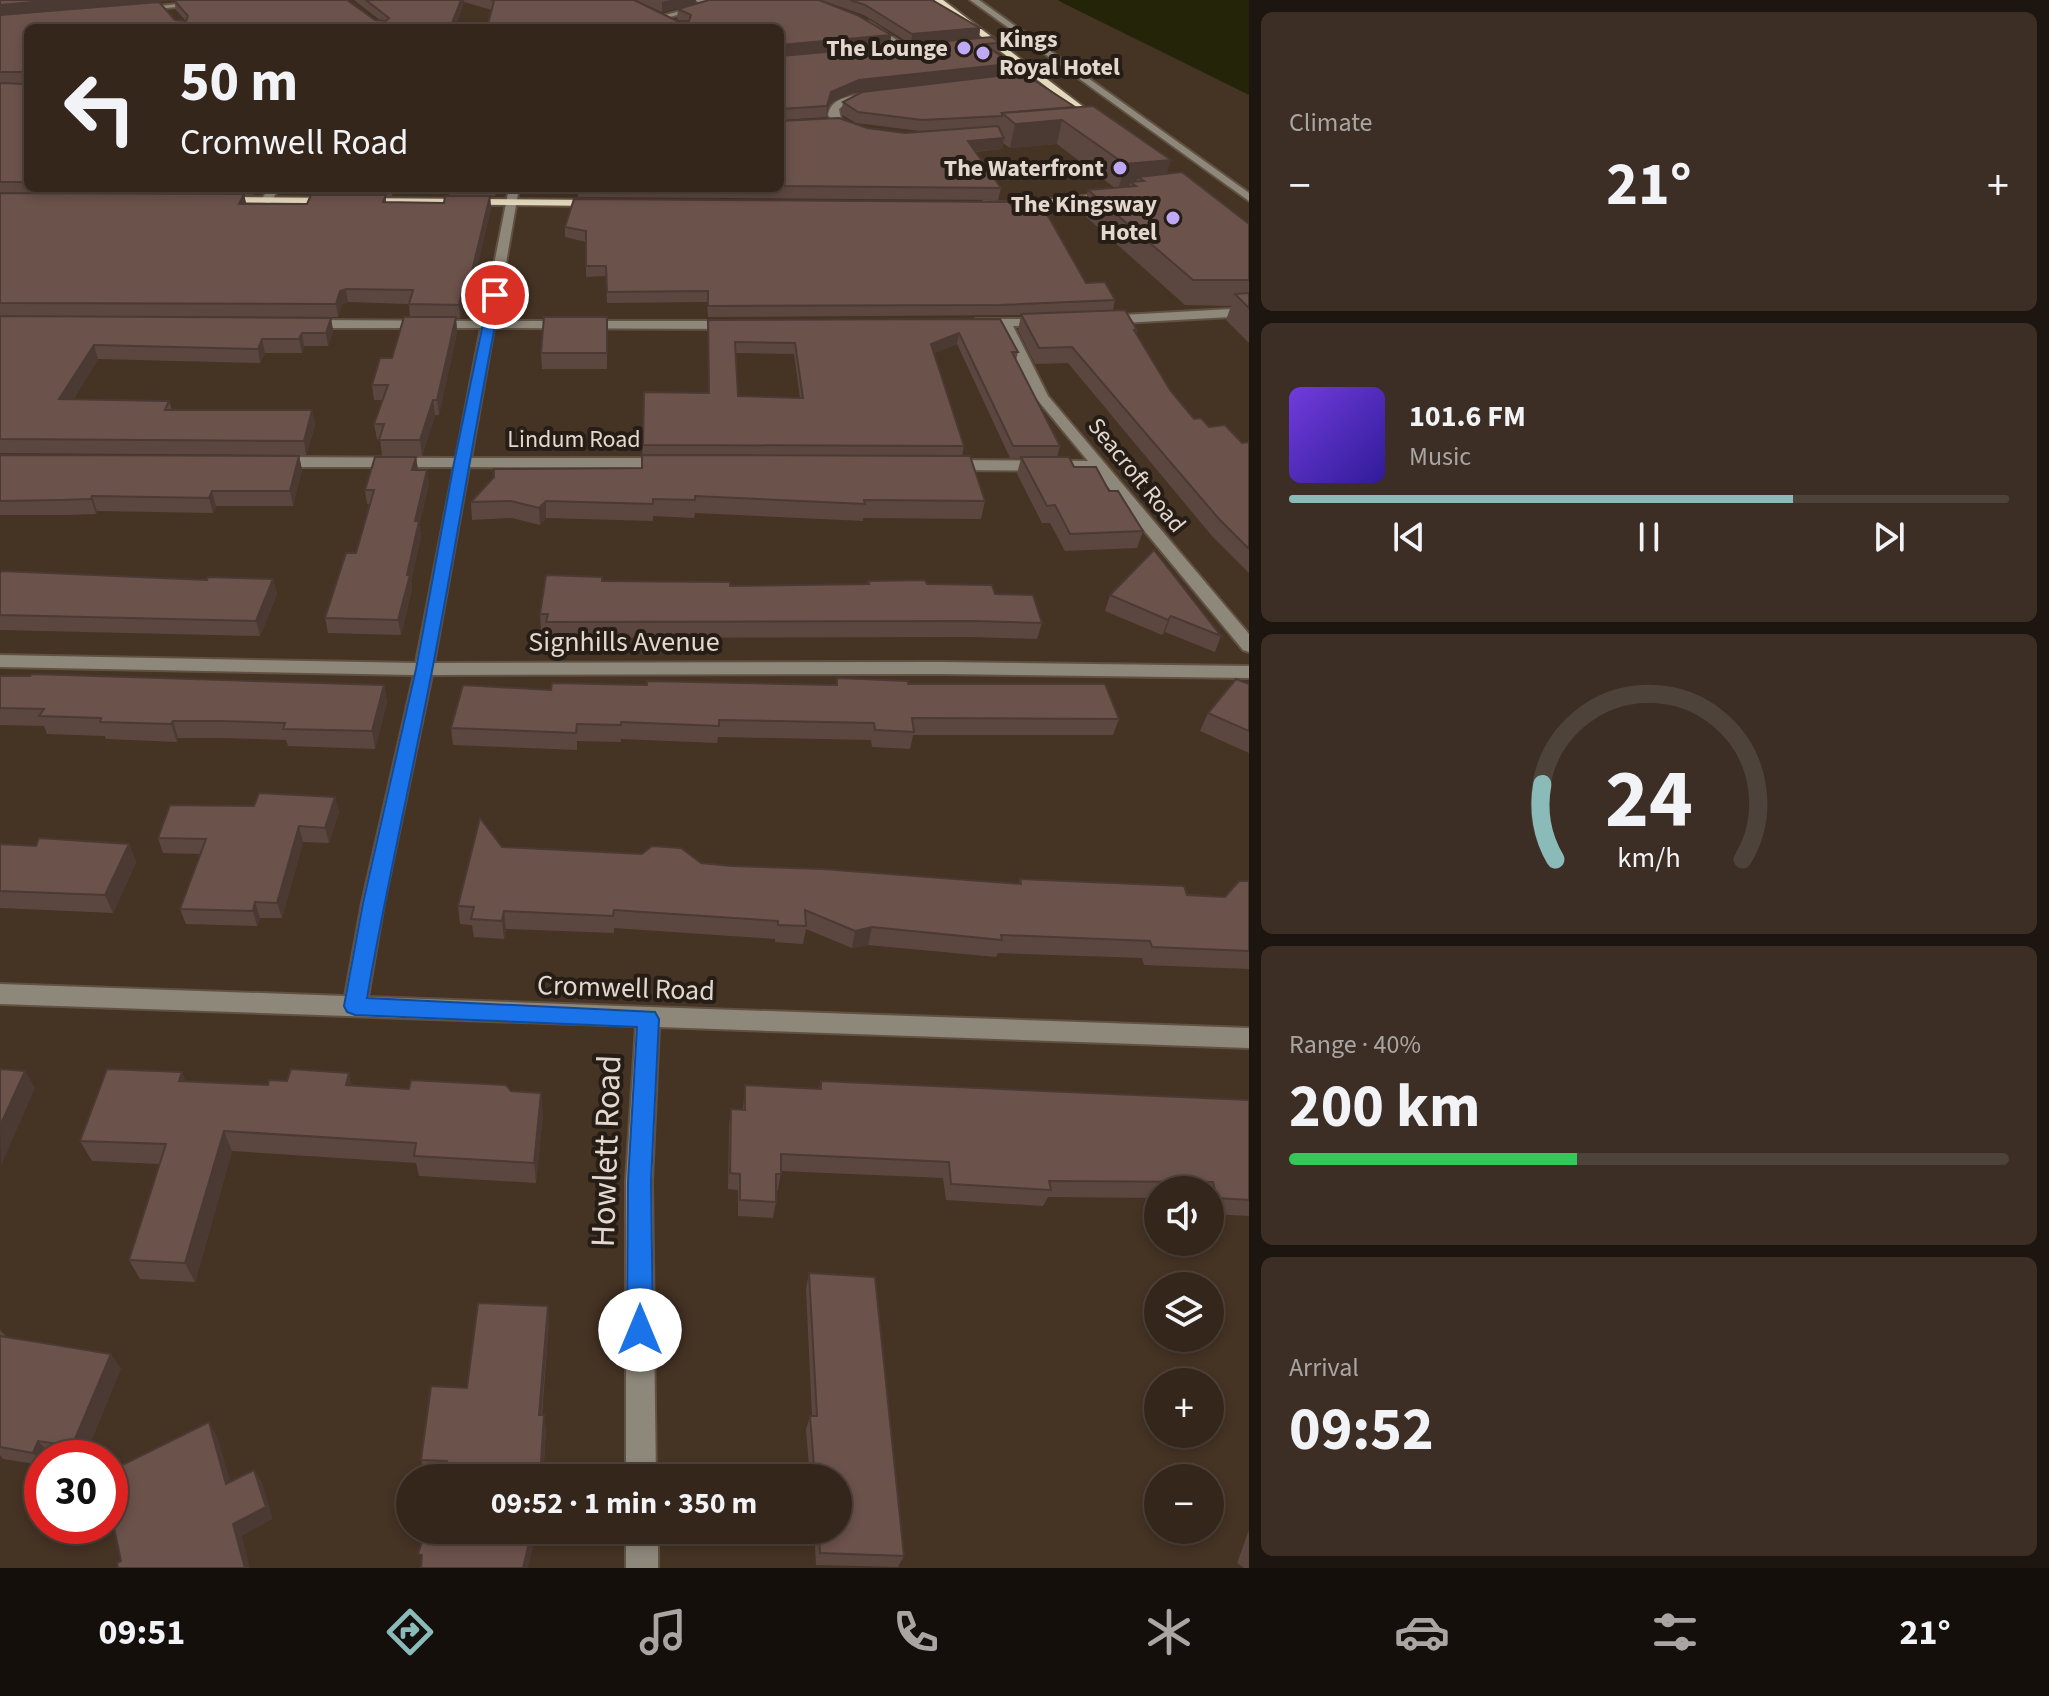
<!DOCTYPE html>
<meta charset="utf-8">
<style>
:root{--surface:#34261b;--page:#3c2e24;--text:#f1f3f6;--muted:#a9a5a3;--line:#4e433a;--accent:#8bbbb9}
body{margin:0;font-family:"Source Sans 3",sans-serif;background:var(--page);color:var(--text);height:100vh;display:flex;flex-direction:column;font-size:30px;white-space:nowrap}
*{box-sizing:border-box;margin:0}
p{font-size:26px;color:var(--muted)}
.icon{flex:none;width:44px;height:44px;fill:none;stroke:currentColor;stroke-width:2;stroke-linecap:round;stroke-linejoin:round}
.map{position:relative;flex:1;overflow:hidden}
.panel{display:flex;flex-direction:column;gap:12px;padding:12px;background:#1d150f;width:800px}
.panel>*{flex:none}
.banner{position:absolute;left:24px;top:24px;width:760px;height:168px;border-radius:12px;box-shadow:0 4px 12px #0003,0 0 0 2px var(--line);background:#34261b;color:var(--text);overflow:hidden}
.controls{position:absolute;left:1144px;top:1176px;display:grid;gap:16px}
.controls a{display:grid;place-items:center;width:80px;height:80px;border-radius:50%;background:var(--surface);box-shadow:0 4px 12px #0003,0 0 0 2px var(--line);font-size:40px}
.speed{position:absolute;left:24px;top:1440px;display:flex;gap:16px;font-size:40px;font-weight:700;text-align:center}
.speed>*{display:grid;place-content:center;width:104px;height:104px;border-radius:50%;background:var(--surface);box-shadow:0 4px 12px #0003,0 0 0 2px var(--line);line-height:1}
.speed .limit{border:12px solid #d22;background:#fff;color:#111}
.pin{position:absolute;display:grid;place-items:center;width:68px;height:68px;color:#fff;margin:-34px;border:4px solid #fff;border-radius:50%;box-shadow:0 2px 8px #0007}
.me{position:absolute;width:88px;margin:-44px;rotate:0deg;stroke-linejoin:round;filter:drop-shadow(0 0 6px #0008)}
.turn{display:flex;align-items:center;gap:28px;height:168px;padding:0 24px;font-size:36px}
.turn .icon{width:104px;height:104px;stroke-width:2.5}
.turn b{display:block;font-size:56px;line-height:68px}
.big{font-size:60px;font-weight:700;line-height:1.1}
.panel .card{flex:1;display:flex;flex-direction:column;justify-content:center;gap:12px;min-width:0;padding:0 28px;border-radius:12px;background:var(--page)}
.panel .dial{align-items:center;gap:0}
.dial svg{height:208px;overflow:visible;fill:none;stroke:var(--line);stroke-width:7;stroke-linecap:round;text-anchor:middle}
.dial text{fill:var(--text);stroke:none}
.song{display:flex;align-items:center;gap:24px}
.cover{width:96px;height:96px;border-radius:12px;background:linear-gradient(135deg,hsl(260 70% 55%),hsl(250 70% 35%))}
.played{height:8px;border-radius:4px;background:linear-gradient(90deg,var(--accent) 70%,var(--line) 70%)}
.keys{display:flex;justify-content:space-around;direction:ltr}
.heat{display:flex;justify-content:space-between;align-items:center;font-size:44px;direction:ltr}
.charge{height:12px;border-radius:6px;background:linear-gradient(90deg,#34c759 40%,var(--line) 0)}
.trip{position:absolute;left:396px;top:1464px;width:456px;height:80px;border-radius:40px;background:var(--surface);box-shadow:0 4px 12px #0003,0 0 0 2px var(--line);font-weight:700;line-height:80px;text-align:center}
.dock{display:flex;height:128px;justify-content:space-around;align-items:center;background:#150f0b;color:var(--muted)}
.dock .icon{width:56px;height:56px}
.dock .on{color:var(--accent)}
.dock b{font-size:36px;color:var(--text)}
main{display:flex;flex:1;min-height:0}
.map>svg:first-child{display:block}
.water{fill:#242508}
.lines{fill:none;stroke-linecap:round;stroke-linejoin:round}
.minor-casing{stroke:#615143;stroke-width:4}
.major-casing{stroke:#615143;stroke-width:4}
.minor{fill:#8d887a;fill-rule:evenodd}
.major{fill:#e4d8bd;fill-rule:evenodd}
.wall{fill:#5c4740;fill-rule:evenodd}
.shaded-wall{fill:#4b3934}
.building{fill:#6b524b;stroke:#4b3934;stroke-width:2;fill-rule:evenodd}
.route{fill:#1a73e8;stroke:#114b97;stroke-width:2}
.poi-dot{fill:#bfa9f4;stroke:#251d16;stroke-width:3}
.labels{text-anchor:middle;stroke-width:8;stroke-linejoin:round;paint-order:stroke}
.far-poi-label{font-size:24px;font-weight:bold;fill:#e3d7ce;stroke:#251d16;text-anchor:end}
.far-street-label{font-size:24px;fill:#e3d7ce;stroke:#251d16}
.street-label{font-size:28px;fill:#e3d7ce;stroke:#251d16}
.near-street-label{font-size:34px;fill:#e3d7ce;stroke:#251d16}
</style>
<main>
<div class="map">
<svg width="1249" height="1568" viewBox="0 0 1249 1568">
<rect width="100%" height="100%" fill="#453324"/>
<path class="water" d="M1058 0H1249V95L1063 3Z"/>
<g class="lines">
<defs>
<g id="minor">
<path d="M213 0H245L137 11 133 9Z"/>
<path d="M695 0H706L715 5 662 19 658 17 703 5Z"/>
<path d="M970 0H979L1249 193V201Z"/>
<path d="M868 22 871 23 912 50 905 52 865 27Z"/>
<path d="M870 92 873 97 846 103 839 109 842 125H836L828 115C831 96 854 96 870 92Z"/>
<path d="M269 188H279L271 202 267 203 261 200Z"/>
<path d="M509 188H519L496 321H736L742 325 736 329 494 328 471 458H668L676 463 668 468 469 467 434 663 941 662 1249 666V678L941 674 432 675 384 903 368 997 1249 1028V1048L659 1027 652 1181 656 1478H626V1181L636 1026 0 1004V984L345 996 362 903 414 675 0 667V655L416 663 454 467H276L268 462 276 457 456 458 481 328H308L302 324 308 320 483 321Z"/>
<path d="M1249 308V316L1104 324 1098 320 1104 316Z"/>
<path d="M1049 319 1050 322 1044 326H1013L1048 396 1249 634V652L1243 650 1095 471 948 470 940 465 948 460 1088 461 1035 397 1000 327H976L970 323 976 319Z"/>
<rect x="626" y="1530" width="32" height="38"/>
</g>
<g id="major">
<path d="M934 0H943L1102 121V125H1096Z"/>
<path d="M1112 193 1116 194V198C1092 203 995 216 978 205L984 202 1015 203Z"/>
<path d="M220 197 600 200 606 203 600 206 216 202V198Z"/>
</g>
</defs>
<use href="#minor" class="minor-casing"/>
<use href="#major" class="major-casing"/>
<use href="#minor" class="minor"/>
<use href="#major" class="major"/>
</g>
<g class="wall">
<path d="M174 0 381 21 354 0H634L677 21H681L677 19 678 9 891 35 890 46 911 44 864 15 821 0H932L980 28 979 38 1000 43 998 54 1008 63 1007 75 858 91 830 103 826 117 781 120 905 133 949 130 920 131 856 123 841 114 843 102 1023 73 1167 174 1249 224V343L1226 320 1231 306 1185 305 1083 214 1088 190 1115 188 1057 144 1010 148 1003 143 1002 149 975 152 1001 188 998 200 578 197V188H780V55L492 10 464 2 455 28H28V188H257L253 195H244L246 204H307L318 195 317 188H394L392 196H386V202L444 203 449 196V188H497L495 196H490L491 208 468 305H464L460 318H456L457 332 439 415H435L422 456H382L380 439H377L374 424 383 400H374L372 385 392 358 410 317 409 304 348 302 342 304 338 317 109 316 331 318 333 331 328 346H304L302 353H265L260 363 98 359 73 400 169 401 172 410H312L315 425 306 455 0 453V83L25 84V83H0V5L177 0 46 11 186 21 176 10Z"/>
<path d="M636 0H696L695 4 662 12Z"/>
<path d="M1014 209 1086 283 1115 300 1113 310 1137 330 1136 334 1170 390 1194 419 1242 443 1249 442V573L1212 536 1068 363 1035 364 1018 330 1021 315 708 317 707 302 607 303 606 276 586 277V242L565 237V227Z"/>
<path d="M607 317V369H542L541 353Z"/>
<path d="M1000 319 1018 352 1016 360 1060 446 1057 457 1109 491 1143 531 1137 548 1065 551 1050 523H1042L1017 474 1021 458H1010L957 344 934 353 964 446 962 456 985 501 981 519 863 518V521L695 513 694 518 653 516V521L546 518 540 525 512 518 472 520 471 502 642 468 644 392 708 393V320ZM736 353 794 354 800 398 738 396Z"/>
<path d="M0 455 299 456 302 470 293 506H216L213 513 97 511 96 514 67 515H0Z"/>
<path d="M416 457 418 470H427L429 484 419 525 421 536 411 581 412 589 401 635 328 633 325 618 356 553 370 504H367L365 490Z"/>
<path d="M1154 550 1221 636 1215 652 1165 632 1162 635 1105 611 1110 595Z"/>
<path d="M0 573 207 580 273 579 277 594 260 636 0 630Z"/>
<path d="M603 581 730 586 867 584 868 581 927 584 995 594 1042 623 1037 639 971 637 547 638V630H541L540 614Z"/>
<path d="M0 676 384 685 387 702 375 749 288 746 286 740 225 738H178L177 742 106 739 105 736 47 734 44 726 0 725Z"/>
<path d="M837 678 908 684 1119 719 1113 735H913L910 749 872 747 871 740 718 737 717 743 621 739V742L577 741V750L453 745 451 728 551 690 647 685H836Z"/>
<path d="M1249 684V753L1200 731 1208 713Z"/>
<path d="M335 797 339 812 329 843 303 842 282 918H260L257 926 186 924 180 909 200 854 163 853 158 838 254 806Z"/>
<path d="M0 844 36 846 129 844 136 862 113 913 0 908Z"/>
<path d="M502 847 732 866 1019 884 1020 879 1225 897 1249 881V969L1144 965 1142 958 998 953 996 957 868 945 852 948 806 929 803 944 775 942V939L614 928V933L506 929 504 939 474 937 472 925 460 924 458 906Z"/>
<path d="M821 1081 1249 1100V1216L1210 1214V1190H1158V1198L1048 1197 1043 1206 946 1200 943 1178 781 1171 778 1190H776V1202L773 1218 738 1216V1190L728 1189 729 1126 731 1109H743L745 1085 819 1089Z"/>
<path d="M186 1082 268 1085H352L409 1089 511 1091 543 1114 536 1183 419 1176 416 1163 232 1151 195 1282 140 1279 129 1260 160 1164 92 1161 80 1141Z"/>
<path d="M809 1273 904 1556 898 1567 816 1565 814 1530H838V1478H810L806 1430 810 1416H812L806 1289Z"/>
<path d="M549 1321 542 1415 546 1429 543 1478H442L443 1474 425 1473 421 1460 467 1388Z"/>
<path d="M0 1330 7 1337 121 1368 84 1458H75L51 1454 42 1458V1465L3 1459 0 1455Z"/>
<path d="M1249 1530V1568H1244L1237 1563Z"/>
</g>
<g class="shaded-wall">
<path d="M58 0H177L0 15V5Z"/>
<path d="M461 0H464V2L455 28H450Z"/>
<path d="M671 0H696L695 4 662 12V2Z"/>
<path d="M980 28 979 38 911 44 912 34Z"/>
<path d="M891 35 890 46 780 55 781 45Z"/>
<path d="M1008 61 1007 75 858 91 830 103 826 117 827 106 831 92 859 80Z"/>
<path d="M1062 120 1057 144 1010 148 1015 124Z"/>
<path d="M1004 138 1002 149 966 152 968 141Z"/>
<path d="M1171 160 1163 186 1144 181 1138 177 1135 186 1130 182 1128 189 1118 190 1125 164Z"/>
<path d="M244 194 247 207 239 204Z"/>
<path d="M490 196 491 208 468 305 467 292Z"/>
<path d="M346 289 348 302 342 304 338 317 336 304 340 291Z"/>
<path d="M462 292 464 305 460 318 459 305Z"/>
<path d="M456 317 457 332 439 415 437 400Z"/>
<path d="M331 318 333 331 328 346 326 333Z"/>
<path d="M302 333 304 346 302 353 299 339Z"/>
<path d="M959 333 957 344 929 355 931 344Z"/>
<path d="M262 339 265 353 260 363 258 349Z"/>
<path d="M94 345 98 359 64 414 59 399Z"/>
<path d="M433 400 435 415 422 456 420 440Z"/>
<path d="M312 410 315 425 306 455 304 441Z"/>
<path d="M299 456 302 470 293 506 290 491Z"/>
<path d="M416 457 418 471 412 470Z"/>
<path d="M427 470 429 484 419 525 421 536 411 581 412 589 401 635 398 620 415 521Z"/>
<path d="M212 491 216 506 213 513 209 498Z"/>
<path d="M92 496 97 511 96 514 91 499Z"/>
<path d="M546 501V518L540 525 539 508Z"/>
<path d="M273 579 277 594 260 636 256 621Z"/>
<path d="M1171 616 1165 632 1162 635 1168 620Z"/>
<path d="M384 685 387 702 375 749 372 731Z"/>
<path d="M173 721 178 738 177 742 171 724Z"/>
<path d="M335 797 339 812 329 843 325 828Z"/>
<path d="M299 826 303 842 282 918 277 903Z"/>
<path d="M129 844 136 862 113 913 105 895Z"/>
<path d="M255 902 260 918 257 926 253 911Z"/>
<path d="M504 911 506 929 504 939 502 921Z"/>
<path d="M872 927 868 945 852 948 855 931Z"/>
<path d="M25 1071 35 1088 1 1166 0 1126Z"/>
<path d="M182 1072 191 1093 179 1081Z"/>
<path d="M349 1073 354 1094 346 1085Z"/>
<path d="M541 1093 543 1114 536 1183 534 1163Z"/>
<path d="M224 1131 232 1151 195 1282 185 1263Z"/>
<path d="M548 1306 549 1321 540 1429 539 1415Z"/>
<path d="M111 1354 121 1368 84 1458H82L72 1446Z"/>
<path d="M544 1415 546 1429 543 1478H540Z"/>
<path d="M209 1422 217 1436 235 1497 226 1484Z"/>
<path d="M38 1441 51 1454 49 1458H42V1462L33 1453Z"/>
<path d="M254 1470 262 1482 273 1519 242 1536 250 1568H245L233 1524Z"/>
<path d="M532 1530H537L528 1568H523Z"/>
</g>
<g class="building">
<path d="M0 0H58L0 5Z"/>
<path d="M174 0H347L375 20 386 21 389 18 366 0H461L450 28H28V182H0V83L25 84 28 75 25 72H0V15L159 2 175 20 186 21 188 16Z"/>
<path d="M491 0H634L677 21H689L691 15 678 9 709 0H819L857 15 891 35 781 45 780 48V28H487L494 1Z"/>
<path d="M850 0H932L980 28 912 34 865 5Z"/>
<path d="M992 37 1000 43 984 44 1008 61H1005L1009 64 859 80 831 92 827 106 780 109V56Z"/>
<path d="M1023 73 1075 107 1002 113V116L922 120 858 112 843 102 862 92Z"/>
<path d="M1093 106 1171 160 1125 164 1062 120 1015 124 1002 113Z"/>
<path d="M780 118 781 121 839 118 867 128 905 133 998 126 1004 138 968 141 1001 188 780 186Z"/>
<path d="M1182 172 1249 224V280H1193L1088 190 1136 186 1130 182 1144 181 1138 177Z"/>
<path d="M0 193 244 194 239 204H307L311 195H386L383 202 444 203 445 196H490L467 292H462L459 305 409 304 413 290 346 289 340 291 336 304 0 303Z"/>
<path d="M574 199 1009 202 1014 209 1043 207 1086 283 1105 282 1115 300 1000 305 708 306V291L607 292 606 266H586V231L565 227Z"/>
<path d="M1249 293V308L1235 294Z"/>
<path d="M1125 310 1137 330H1134L1170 390 1194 419 1201 418 1209 427 1225 425 1242 443 1249 442V549L1219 519 1072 347 1039 348 1021 314Z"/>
<path d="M0 316 331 318 326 333H302L299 339H262L258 349 94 345 59 399 169 401 165 410H312L304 441 0 439Z"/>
<path d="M404 317H456L437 400H433L420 440H379L384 424H374L388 385H372L380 358H392Z"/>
<path d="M544 317H607V353H541Z"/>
<path d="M1000 319 1018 352H1012L1060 446H1013L959 333 931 344 964 446 643 445 644 392 709 393 708 320ZM735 342 795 343 803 398 738 396Z"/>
<path d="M0 455 299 456 290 491H212L209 498 92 496 91 499 62 500 0 501Z"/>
<path d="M642 455 970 456 985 501 864 500 865 504 695 496V500L653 499V504L546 501 539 508 511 501 471 502 494 477V469L642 468Z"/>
<path d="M375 457H416L412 470H427L415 521H419L407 575H410L398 620 325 618 346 553H356L374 490H365Z"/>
<path d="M1021 457H1069L1074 467H1096L1109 491H1118L1143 531 1070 534 1055 505 1047 506Z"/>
<path d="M1154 550 1221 636 1171 616 1168 620 1110 595Z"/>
<path d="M2 571 207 580 208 577 273 579 256 621 0 615V573Z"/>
<path d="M546 575 602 577V581L730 582V586L869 584 868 581 925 580 927 584 992 585 995 594 1033 595 1042 623 975 621 546 622 548 614H540Z"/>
<path d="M32 674 384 685 372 731 283 729 285 723 220 721H173L171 724 100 722 101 718 39 716 44 709 0 708V676H30Z"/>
<path d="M837 678 908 681V684H1105L1119 719 912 718 914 732 875 730 874 723 719 720V726L621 722V725L577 724 576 733 451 728 463 685 551 690 552 683 647 685V681L837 685Z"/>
<path d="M1236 679 1249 684V731L1208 713Z"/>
<path d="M259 793 335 797 325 828 299 826 277 903 255 902 253 911 180 909 206 839 158 838 170 805 254 806Z"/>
<path d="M480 818 502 847 642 854 652 846 681 848 701 863 732 866 823 869 1021 884 1020 879 1184 886 1187 895 1225 897 1239 881H1249V951L1152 947 1150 941 1001 935 1002 940 872 927 855 931 805 910 806 926 778 925V921L614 910 613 916 504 911 502 921 471 919 474 907 458 906Z"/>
<path d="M39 838 129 844 105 895 0 891V844L36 846Z"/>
<path d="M0 1069 25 1071 0 1126Z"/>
<path d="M107 1069 182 1072 179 1081 268 1085 269 1080 287 1081 291 1069 349 1073 346 1085 409 1089 411 1080 506 1085 511 1091 541 1093 534 1163 414 1156 416 1143 224 1131 185 1263 129 1260 166 1144 80 1141Z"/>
<path d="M821 1081 1249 1100V1200L1217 1198 1213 1182 1049 1181 1051 1190 951 1184 949 1162 781 1154V1174H776V1202L740 1200V1174L730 1173 731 1109 745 1110V1085L821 1089Z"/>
<path d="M809 1273 875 1277 904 1556 820 1553 819 1530H838V1478H815L810 1416H817Z"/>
<path d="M478 1303 548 1306 539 1415H544L540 1478H442L447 1461 421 1460 431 1386 467 1388Z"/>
<path d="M0 1336 111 1354 72 1446 38 1441 33 1453 0 1447Z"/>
<path d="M209 1422 226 1484 254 1470 266 1507 233 1524 245 1568H118L117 1563 121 1561 110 1508V1471Z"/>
<path d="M426 1530H532L523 1568H421L422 1555 418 1554Z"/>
</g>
<path class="route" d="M495 292 501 295C476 420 456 546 432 671 411 780 386 888 367 998L655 1012 659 1019 651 1181 653 1330 650 1339 640 1343 631 1339 627 1330 628 1181 637 1027 355 1015 347 1012 344 1006 363 903 416 669 454 463 489 295Z"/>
<g class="poi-dot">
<circle cx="964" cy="48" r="8"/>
<circle cx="983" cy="53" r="8"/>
<circle cx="1120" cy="168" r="8"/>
<circle cx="1173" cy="218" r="8"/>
</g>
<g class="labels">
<g class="far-poi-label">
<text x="999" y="47" text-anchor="start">Kings<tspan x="999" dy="28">Royal Hotel</tspan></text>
<text x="948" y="56">The Lounge</text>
<text x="1104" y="176">The Waterfront</text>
<text x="1157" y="212">The Kingsway<tspan x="1157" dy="28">Hotel</tspan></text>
</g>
<g class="far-street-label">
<text x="574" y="447">Lindum Road</text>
<text transform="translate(1137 475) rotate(51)" y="8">Seacroft Road</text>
</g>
<g class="street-label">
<text x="624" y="651">Signhills Avenue</text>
<text transform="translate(626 987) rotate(2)" y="10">Cromwell Road</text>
</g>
<g class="near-street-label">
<text transform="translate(605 1151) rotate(-88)" y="12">Howlett Road</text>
</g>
</g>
</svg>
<div class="controls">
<a><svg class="icon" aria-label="sound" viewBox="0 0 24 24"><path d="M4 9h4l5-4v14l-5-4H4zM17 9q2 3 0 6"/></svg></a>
<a><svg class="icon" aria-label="layers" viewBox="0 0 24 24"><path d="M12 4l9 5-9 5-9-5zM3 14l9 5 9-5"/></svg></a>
<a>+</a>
<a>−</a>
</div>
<div class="speed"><div class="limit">30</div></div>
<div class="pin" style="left:495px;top:295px;background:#d93025"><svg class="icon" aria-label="arrive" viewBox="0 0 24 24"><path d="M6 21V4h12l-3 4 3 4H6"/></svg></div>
<svg class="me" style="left:640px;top:1330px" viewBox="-20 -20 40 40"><circle r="19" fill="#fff"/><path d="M0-13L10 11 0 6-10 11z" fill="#1a73e8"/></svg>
<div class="trip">09:52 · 1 min · 350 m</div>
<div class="banner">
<div class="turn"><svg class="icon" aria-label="left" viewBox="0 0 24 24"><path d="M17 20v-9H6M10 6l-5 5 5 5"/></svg><div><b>50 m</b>Cromwell Road</div></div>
</div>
</div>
<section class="panel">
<div class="card"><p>Climate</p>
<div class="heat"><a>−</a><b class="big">21°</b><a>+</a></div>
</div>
<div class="card">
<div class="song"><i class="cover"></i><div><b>101.6 FM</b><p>Music</p></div></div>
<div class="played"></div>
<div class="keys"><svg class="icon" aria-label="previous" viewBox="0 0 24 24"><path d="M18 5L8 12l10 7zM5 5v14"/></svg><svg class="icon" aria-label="pause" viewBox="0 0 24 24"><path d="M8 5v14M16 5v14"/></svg><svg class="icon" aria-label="next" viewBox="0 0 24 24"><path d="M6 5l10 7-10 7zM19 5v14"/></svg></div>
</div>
<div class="card dial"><svg viewBox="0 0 100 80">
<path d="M14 69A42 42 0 1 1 86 69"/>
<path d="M14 69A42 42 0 0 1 9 40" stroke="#8bbbb9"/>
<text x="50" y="56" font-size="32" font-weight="700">24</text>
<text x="50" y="72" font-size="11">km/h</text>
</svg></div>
<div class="card"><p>Range · 40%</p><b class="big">200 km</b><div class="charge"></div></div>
<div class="card"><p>Arrival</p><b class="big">09:52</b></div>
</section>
</main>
<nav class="dock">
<b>09:51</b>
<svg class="icon on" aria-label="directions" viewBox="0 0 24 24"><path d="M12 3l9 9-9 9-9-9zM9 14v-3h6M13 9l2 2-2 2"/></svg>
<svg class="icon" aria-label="music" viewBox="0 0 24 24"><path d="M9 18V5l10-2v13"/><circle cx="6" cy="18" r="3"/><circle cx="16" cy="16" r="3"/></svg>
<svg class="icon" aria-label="phone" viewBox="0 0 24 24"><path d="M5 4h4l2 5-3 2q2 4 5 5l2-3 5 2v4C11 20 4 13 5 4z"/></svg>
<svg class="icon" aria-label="climate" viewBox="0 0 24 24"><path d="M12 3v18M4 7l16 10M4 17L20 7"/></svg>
<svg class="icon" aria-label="car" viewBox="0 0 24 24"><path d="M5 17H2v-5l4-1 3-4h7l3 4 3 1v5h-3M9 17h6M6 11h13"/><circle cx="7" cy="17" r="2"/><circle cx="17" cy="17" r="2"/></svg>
<svg class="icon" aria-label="filters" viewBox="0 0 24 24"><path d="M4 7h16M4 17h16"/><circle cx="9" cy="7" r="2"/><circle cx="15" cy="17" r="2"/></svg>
<b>21°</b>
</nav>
